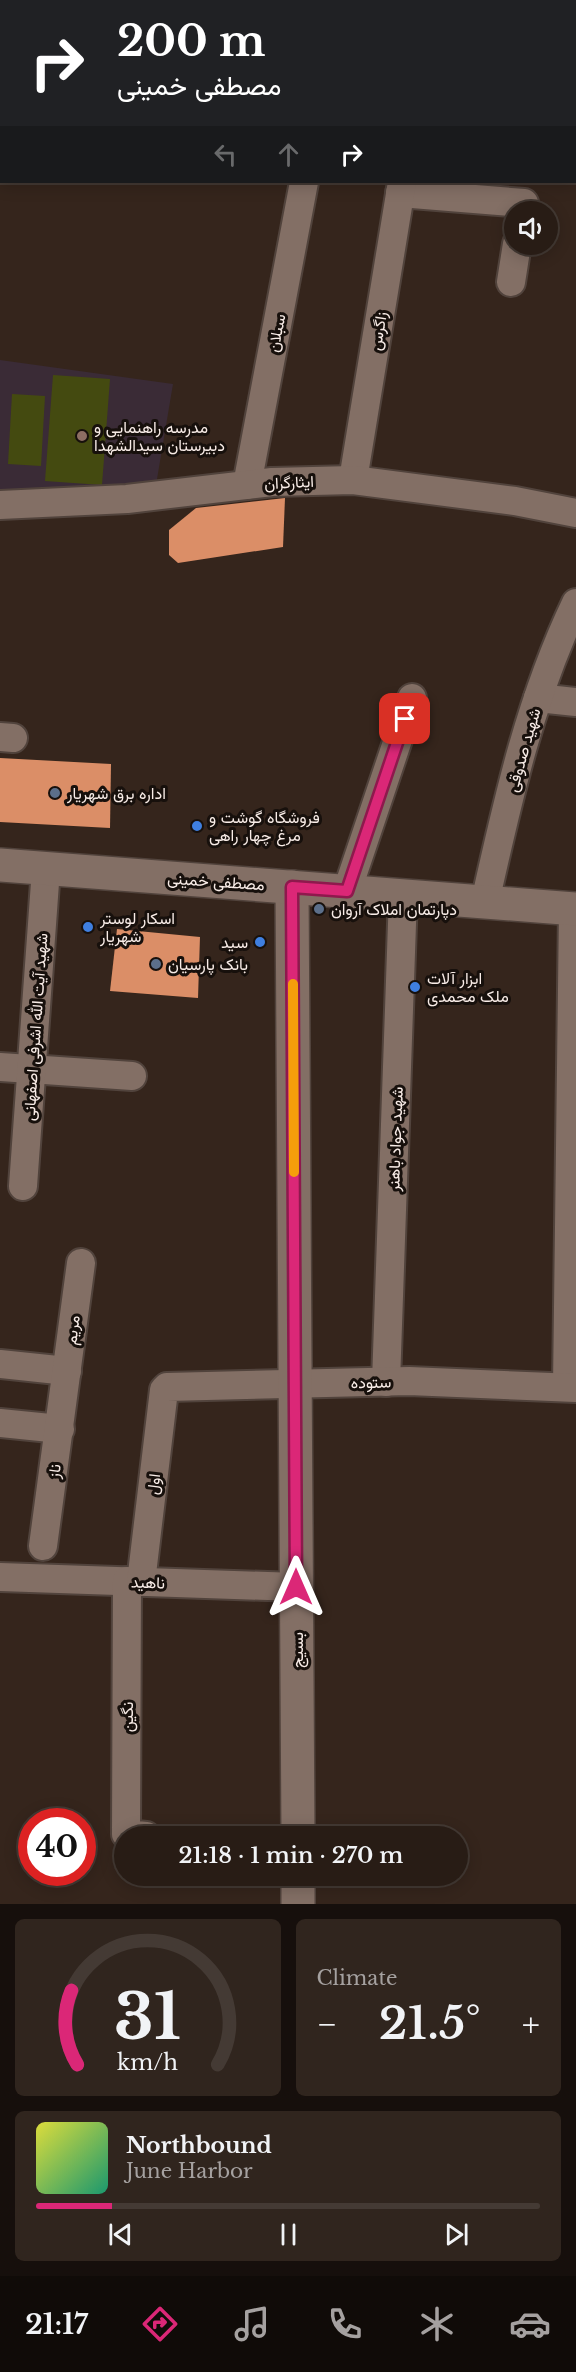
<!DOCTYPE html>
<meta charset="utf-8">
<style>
:root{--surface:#281c15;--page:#30251e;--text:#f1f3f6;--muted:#a5a1a0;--line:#443a34;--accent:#db2777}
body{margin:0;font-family:"Libre Baskerville",Vazirmatn,serif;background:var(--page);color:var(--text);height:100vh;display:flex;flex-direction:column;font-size:22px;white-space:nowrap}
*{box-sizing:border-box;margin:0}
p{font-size:20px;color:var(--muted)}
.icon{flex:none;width:33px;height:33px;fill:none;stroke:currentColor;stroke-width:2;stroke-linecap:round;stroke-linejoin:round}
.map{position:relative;height:1904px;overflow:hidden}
.side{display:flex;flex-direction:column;gap:15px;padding:15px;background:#160f0c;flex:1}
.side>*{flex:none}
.hud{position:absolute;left:0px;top:0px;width:576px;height:183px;box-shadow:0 3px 15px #0003,0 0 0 2px var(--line);background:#202124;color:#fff;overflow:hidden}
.tools{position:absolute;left:504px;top:201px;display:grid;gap:12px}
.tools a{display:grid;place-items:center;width:54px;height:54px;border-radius:50%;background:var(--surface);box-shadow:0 3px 15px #0003,0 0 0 2px var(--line);font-size:30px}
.speed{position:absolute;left:18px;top:1808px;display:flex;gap:12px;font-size:30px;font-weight:700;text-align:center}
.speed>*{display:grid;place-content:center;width:78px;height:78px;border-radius:50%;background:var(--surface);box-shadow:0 3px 15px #0003,0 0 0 2px var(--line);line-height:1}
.speed .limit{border:9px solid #d22;background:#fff;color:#111}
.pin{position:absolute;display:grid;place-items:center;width:51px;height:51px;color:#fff;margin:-26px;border-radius:12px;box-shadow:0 3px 9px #0006}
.me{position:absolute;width:66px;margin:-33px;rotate:0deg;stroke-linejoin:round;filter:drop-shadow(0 0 4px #0008)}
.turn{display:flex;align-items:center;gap:21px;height:126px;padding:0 18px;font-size:27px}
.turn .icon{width:78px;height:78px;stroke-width:2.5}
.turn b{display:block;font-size:42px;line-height:51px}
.lanes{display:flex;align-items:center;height:57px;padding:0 18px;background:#0003;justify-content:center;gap:30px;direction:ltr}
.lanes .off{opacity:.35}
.big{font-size:45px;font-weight:600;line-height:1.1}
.side .widget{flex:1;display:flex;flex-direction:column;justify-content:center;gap:9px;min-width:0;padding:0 21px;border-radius:9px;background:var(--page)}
.side .dial{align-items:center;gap:0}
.dial svg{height:156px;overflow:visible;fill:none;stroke:var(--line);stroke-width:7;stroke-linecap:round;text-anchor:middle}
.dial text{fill:var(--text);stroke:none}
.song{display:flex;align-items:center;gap:18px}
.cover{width:72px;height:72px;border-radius:9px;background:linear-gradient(135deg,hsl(60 70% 55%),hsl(160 70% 35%))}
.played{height:6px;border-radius:3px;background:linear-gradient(90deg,var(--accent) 15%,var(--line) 15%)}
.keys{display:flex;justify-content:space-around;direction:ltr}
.heat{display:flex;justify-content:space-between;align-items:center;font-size:33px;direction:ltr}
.side .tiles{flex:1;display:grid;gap:15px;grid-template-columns:1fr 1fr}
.widget:last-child{grid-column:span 2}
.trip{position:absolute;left:114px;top:1826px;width:354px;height:60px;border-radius:30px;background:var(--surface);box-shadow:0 3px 15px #0003,0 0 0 2px var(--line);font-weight:600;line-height:60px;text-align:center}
.menu{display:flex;height:96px;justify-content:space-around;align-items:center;background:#100b08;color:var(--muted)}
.menu .icon{width:42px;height:42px}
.menu .selected{color:var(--accent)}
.menu b{font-size:27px;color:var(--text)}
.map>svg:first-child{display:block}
.education{fill:#3a2b36}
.green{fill:#444a10}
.building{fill:#db8e67}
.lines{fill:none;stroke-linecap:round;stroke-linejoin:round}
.minor-casing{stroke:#51433c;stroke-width:32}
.tertiary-casing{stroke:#51433c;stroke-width:36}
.secondary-casing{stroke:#51433c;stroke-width:36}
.minor{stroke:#836f65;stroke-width:28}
.tertiary{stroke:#836f65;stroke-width:33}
.secondary{stroke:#836f65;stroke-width:33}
.route-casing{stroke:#8e194d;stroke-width:15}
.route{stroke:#db2777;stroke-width:10}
.slow{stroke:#f59e0b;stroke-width:10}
.education-dot{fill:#8d6e63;stroke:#17100c;stroke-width:2}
.service-dot{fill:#5c6f8a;stroke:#17100c;stroke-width:2}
.shop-dot{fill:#3f7fe0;stroke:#17100c;stroke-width:2}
.labels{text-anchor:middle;stroke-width:6;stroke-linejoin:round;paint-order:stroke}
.street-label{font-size:16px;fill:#f8ece7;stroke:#17100c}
.poi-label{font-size:16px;fill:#f8ece7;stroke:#17100c;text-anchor:start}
</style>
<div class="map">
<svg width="576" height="1904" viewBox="0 0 576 1904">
<rect width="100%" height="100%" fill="#35251c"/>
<path class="education" d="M0 360 173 384 155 491 0 489Z"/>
<g class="green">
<path d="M53 375 110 379 102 485 45 481Z"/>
<path d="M12 394 45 396 41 466 8 464Z"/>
</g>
<g class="building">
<path d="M285 498 283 547 178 563 169 555V530L196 508Z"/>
<path d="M0 758 111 764 110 828 0 822Z"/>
<path d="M117 929 200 937 198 998 110 991Z"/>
</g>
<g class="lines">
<defs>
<g id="minor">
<path d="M338 2V0"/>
<path d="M400 193 524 203"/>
<path d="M511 282 517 244"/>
<path d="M353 480 402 182"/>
<path d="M247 485 304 182"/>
<path d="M0 505 127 499 272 482 353 480 515 501 576 513"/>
<path d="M538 698 576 702"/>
<path d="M0 737 13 738"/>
<path d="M347 891 412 698"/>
<path d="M485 902C508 799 530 699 576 603"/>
<path d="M0 1067 132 1076"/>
<path d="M23 1186 46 869"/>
<path d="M0 1364 67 1371"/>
<path d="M386 1382 403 895"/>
<path d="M567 1387 573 909"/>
<path d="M0 1423 60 1429"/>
<path d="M43 1546 81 1263"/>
<path d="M0 1577 296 1587"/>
<path d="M127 1581 126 1834 146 1836"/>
<path d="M141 1582 164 1390 167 1387 409 1381 576 1388"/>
</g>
<g id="tertiary">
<path d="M292 887 298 1836"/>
<path d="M298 1875V1904"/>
</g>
<path id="secondary" d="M0 865 576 909"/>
</defs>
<use href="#minor" class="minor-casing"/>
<use href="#tertiary" class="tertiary-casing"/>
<use href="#secondary" class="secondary-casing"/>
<use href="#minor" class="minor"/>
<use href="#tertiary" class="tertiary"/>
<use href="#secondary" class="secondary"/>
</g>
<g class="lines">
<defs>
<path id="route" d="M296 1587 292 887 347 891 405 719"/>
</defs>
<use href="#route" class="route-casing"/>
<use href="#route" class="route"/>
<path class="slow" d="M293 984 294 1172"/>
</g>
<circle class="education-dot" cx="82" cy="436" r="6"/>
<g class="service-dot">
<circle cx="55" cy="793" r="6"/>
<circle cx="319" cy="909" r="6"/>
<circle cx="156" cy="964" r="6"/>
</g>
<g class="shop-dot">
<circle cx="197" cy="826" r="6"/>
<circle cx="88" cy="927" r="6"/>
<circle cx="260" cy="942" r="6"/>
<circle cx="415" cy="987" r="6"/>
</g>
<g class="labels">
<g class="street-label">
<text transform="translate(378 331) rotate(-81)" y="6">زاگرس</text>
<text transform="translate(276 333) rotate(-79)" y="6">سبلان</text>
<text transform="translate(289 482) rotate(-3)" y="6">ایثارگران</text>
<text transform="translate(523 750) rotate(-74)" y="6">شهید صدوقی</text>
<text transform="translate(216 881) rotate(4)" y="6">مصطفی خمینی</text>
<text transform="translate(35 1027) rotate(-86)" y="6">شهید آیت الله اشرفی اصفهانی</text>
<text transform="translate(395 1139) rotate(-88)" y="6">شهید جواد باهنر</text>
<text transform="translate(72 1330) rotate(-83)" y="6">مریم</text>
<text transform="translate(371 1382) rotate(-1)" y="6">ستوده</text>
<text transform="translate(54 1471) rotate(-82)" y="6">ناز</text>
<text transform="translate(153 1484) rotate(-83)" y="6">اول</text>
<text transform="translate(148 1582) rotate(2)" y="6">ناهید</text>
<text transform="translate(297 1650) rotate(-90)" y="6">بسیج</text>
<text transform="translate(127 1717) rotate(-90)" y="6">نگین</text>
</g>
<g class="poi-label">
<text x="94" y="433">مدرسه راهنمایی و<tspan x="94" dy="18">دبیرستان سیدالشهدا</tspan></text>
<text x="67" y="799">اداره برق شهریار</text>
<text x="209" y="823">فروشگاه گوشت و<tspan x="209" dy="18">مرغ چهار راهی</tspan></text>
<text x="331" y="915">دپارتمان املاک آروان</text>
<text x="100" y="924">اسکار لوستر<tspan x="100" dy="18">شهریار</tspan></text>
<text x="248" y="948" text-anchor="end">سید</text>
<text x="168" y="970">بانک پارسیان</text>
<text x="427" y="984">ابزار آلات<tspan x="427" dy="18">ملک محمدی</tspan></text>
</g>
</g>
</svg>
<div class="tools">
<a><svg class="icon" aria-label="sound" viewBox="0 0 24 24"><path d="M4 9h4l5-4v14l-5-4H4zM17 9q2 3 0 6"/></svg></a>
</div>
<div class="speed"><div class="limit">40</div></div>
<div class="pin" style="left:405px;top:719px;background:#d93025"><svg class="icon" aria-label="arrive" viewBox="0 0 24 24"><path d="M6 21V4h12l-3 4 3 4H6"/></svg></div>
<svg class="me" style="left:296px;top:1587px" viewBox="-20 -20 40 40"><path d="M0-17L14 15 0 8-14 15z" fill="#db2777" stroke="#fff" stroke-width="4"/></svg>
<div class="trip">21:18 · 1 min · 270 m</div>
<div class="hud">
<div class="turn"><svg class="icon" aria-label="right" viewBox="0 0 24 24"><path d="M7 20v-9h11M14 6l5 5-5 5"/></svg><div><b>200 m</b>مصطفی خمینی</div></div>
<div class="lanes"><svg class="icon off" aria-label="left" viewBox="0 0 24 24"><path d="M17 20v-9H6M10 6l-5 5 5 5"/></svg><svg class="icon off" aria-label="ahead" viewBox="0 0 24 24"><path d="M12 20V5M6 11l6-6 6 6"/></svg><svg class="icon" aria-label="right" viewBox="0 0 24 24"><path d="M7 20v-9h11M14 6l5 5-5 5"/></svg></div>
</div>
</div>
<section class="side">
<div class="tiles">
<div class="widget dial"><svg viewBox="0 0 100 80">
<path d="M14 69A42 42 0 1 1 86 69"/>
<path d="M14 69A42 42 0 0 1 11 31" stroke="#db2777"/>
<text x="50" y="56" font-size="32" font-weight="700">31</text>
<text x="50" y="72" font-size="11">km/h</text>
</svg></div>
<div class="widget"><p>Climate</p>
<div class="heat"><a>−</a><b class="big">21.5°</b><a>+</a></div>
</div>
<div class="widget">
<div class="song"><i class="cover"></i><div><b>Northbound</b><p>June Harbor</p></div></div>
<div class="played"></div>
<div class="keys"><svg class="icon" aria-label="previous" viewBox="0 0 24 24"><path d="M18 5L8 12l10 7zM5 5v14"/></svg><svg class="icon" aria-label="pause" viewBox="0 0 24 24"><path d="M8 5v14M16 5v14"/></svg><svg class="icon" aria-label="next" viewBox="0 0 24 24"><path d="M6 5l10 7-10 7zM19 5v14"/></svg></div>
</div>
</div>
</section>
<nav class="menu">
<b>21:17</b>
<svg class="icon selected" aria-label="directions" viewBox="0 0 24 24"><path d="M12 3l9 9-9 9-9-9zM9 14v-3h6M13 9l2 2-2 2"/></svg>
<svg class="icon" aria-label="music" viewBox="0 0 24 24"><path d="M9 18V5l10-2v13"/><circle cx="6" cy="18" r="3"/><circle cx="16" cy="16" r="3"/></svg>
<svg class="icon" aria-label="phone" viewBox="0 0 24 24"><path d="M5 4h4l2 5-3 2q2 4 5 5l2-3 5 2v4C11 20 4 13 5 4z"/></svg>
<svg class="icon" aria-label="climate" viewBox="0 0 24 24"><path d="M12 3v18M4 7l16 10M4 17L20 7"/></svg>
<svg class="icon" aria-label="car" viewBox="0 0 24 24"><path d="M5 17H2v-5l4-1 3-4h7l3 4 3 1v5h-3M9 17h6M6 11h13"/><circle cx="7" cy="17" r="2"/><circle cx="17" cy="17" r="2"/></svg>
</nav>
